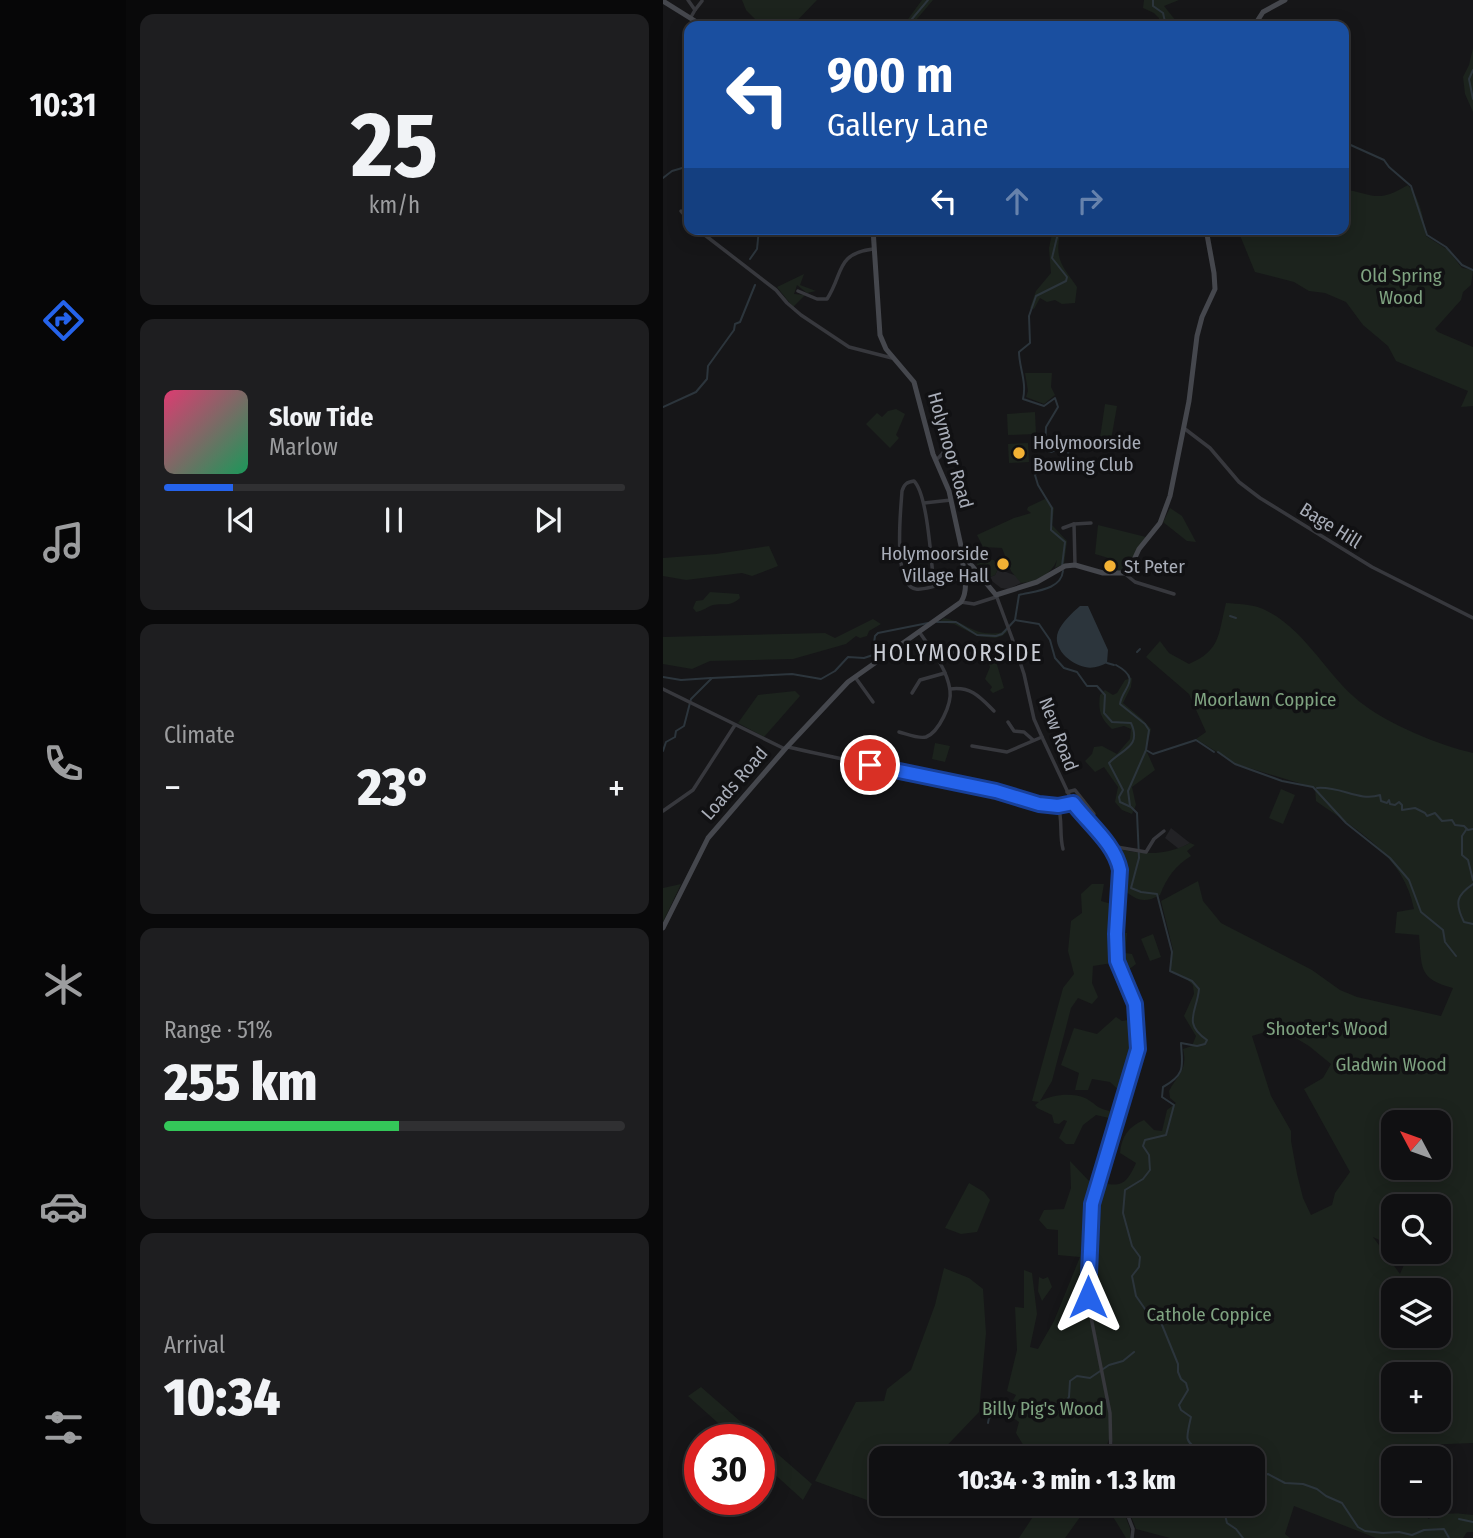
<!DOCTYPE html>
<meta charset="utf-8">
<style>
:root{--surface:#101012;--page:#1e1e20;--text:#f1f3f6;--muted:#9c9d9f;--line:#303032;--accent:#2563eb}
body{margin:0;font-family:"Fira Sans Condensed",sans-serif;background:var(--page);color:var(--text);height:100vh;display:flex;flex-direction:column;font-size:26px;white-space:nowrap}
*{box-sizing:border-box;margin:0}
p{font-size:23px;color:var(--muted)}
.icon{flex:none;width:38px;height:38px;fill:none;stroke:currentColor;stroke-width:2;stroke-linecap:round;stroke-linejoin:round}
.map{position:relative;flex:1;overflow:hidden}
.sheet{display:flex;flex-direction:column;gap:14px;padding:14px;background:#09090a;width:537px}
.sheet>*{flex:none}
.hud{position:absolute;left:21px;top:21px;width:665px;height:214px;border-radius:14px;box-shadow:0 4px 18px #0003,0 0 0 2px var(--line);background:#1a4fa0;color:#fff;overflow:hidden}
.needle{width:46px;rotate:311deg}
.tools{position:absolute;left:718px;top:1110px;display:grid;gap:14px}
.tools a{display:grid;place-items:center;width:70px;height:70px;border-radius:14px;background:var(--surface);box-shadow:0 4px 18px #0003,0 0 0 2px var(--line);font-size:35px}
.speed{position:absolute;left:21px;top:1424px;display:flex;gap:14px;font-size:35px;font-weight:700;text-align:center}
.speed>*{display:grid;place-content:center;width:91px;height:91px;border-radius:50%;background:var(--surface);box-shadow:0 4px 18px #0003,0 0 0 2px var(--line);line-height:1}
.speed .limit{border:10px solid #d22;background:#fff;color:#111}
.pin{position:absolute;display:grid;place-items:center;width:60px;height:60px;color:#fff;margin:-30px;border:4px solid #fff;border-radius:50%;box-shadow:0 2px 7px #0007}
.me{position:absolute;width:77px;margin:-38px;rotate:0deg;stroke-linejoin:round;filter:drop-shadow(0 0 5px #0008)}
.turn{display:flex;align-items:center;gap:24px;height:147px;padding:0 28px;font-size:32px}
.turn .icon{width:91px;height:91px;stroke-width:2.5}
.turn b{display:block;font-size:49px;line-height:60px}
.lanes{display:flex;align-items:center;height:66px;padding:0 28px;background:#0003;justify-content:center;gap:35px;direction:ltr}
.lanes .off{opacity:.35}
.big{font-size:52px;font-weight:800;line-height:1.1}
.sheet .card{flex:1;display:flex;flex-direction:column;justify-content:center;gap:10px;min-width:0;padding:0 24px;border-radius:14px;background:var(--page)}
.sheet .dial{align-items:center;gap:0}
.dial b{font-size:91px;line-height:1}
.song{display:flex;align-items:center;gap:21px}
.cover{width:84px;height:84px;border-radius:10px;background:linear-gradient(135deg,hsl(340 70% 55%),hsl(150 70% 35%))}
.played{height:7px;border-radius:4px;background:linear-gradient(90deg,var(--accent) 15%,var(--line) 15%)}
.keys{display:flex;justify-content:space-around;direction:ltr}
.heat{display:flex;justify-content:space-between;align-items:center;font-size:38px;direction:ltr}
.charge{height:10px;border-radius:5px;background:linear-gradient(90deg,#34c759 51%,var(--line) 0)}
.trip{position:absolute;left:206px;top:1446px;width:396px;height:70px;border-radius:14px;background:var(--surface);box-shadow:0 4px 18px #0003,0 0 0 2px var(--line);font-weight:800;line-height:70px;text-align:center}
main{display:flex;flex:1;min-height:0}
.tab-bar{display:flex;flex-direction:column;width:126px;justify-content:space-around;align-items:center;background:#060607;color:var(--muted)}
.tab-bar .icon{width:49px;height:49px}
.tab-bar .selected{color:var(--accent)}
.tab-bar b{font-size:32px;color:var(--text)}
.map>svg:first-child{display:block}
.built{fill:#222225}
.green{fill:#1c231d;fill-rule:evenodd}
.water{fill:#2c353c}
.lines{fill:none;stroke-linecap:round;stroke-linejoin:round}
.stream{stroke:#2c353c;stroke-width:2}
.street{stroke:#37383d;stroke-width:3.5}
.secondary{stroke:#45474d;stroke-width:5}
.route-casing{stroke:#184099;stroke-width:18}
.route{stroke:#2563eb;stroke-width:12}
.poi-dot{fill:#f2b134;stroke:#111113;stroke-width:2.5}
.labels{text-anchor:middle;stroke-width:7;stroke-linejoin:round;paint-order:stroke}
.park-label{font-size:19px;fill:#7fa381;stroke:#111113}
.poi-label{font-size:19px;fill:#a8adb8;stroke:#111113;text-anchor:start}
.street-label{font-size:19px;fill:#a8adb8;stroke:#111113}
.quarter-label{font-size:23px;letter-spacing:2px;fill:#c9ccd4;stroke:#111113}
</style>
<main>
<nav class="tab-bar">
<b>10:31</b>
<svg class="icon selected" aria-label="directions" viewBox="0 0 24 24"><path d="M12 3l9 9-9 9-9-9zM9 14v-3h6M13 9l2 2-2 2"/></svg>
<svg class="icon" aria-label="music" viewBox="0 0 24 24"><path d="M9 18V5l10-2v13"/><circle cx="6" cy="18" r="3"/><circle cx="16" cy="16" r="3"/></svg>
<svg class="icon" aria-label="phone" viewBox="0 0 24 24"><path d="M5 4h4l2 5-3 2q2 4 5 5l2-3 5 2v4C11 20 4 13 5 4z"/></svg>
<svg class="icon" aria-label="climate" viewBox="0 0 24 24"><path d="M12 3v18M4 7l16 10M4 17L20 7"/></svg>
<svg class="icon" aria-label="car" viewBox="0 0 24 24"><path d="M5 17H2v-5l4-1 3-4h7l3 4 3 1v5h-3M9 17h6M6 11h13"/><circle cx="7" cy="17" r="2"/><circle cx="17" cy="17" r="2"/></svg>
<svg class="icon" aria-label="filters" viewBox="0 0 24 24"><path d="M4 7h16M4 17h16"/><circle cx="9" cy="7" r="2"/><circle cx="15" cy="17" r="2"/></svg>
</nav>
<section class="sheet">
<div class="card dial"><b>25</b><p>km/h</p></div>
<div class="card">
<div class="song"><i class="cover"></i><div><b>Slow Tide</b><p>Marlow</p></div></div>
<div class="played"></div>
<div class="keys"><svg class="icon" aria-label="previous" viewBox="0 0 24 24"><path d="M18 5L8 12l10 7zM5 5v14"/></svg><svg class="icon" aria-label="pause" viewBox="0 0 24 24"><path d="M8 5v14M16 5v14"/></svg><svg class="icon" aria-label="next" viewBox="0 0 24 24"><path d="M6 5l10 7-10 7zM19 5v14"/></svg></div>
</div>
<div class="card"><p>Climate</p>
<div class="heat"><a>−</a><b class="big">23°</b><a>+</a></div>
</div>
<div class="card"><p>Range · 51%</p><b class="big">255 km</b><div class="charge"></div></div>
<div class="card"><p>Arrival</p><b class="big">10:34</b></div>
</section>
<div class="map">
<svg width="810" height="1538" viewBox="0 0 810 1538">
<rect width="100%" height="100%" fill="#161618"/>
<g class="built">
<path d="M335 569 356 577 358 583 345 589 338 588 325 578 332 575Z"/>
<path d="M508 828 527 843 516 849 502 838Z"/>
</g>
<g class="green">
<path d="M79 0H154L129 26H99L83 10Z"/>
<path d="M259 0H270L248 26H240Z"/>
<path d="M481 0H516L501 6 513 21 512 26H496V18L491 13 480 8Z"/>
<path d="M810 48V112L802 94 800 77 806 65Z"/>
<path d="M745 185C758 200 760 217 763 236L785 250 799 268 810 270 808 285 800 292 798 300 772 329 775 332 810 347V406L798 407 805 391 733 361 725 346 700 325 683 302 662 293 646 291 631 282 592 272 576 233V229H681V189C713 195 714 203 745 185Z"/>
<path d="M390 229H398C391 259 398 264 414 287L412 303 399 304 392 300 384 302 377 298 371 309 367 308 373 291 388 273 386 248Z"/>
<path d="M141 274 137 285 153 291 144 293 134 285 131 294 142 295 130 307 114 287Z"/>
<path d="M362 373H389L388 387 392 395 381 404 363 397 365 391Z"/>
<path d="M442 404 454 406 448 440 437 438Z"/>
<path d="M233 409 242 414 233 435 236 438 227 448 203 424 214 413 219 417 225 411Z"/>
<path d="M372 412 373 434 345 435 344 414Z"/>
<path d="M365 443 366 462 346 463 345 444Z"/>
<path d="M382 499 391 508 389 525 404 541 401 564 392 568 394 560C388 575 374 582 358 583L348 571 339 548 320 547 314 535 351 518 368 513 364 510 365 507Z"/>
<path d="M507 508 519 516 533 542 524 541 500 522Z"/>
<path d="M435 525 483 537C474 548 470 562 460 572H454L452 560 432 554Z"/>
<path d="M106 546 115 566 89 576 79 573 23 580 0 576V558L53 554Z"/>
<path d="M311 557 331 560 335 569 332 575 325 578 315 566Z"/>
<path d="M47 592 76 594 77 598C68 607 60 603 50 605 44 607 40 611 33 612L30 608 33 601 40 600Z"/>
<path d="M563 603C575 604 588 604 600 609 642 628 662 674 697 702 725 724 775 745 810 753V1443L760 1445V1458H730V1503H763L765 1519C780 1512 794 1513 810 1515V1532H804L800 1538H713L631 1506 622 1534 627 1538H507L473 1529 463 1503H590V1458H449L450 1442 446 1439 443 1448 445 1458H368L353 1433 356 1422 343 1413 353 1395 344 1391 354 1350 352 1307 361 1308V1270L369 1273 374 1314 367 1347 375 1349 391 1321 417 1257 395 1255V1230L384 1229 376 1220 381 1210 401 1209 408 1188 407 1161 427 1182C455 1184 460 1192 473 1163L457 1153C458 1137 466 1126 481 1120L491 1130 499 1131 504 1110 513 1103 507 1098 506 1091C515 1074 525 1070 520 1049L529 1046 533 1036 521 1016 531 994 530 985 520 976 509 973 507 966 510 950 498 901 535 881 540 901 558 923 649 970 677 990 694 997 778 1016 790 988C755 979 759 968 756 935L732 933 734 912 751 909C741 856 694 830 653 801L652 788 573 764 533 739 543 732 526 694 483 657 497 641 506 653 526 664C558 650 555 635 563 603ZM616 1028 646 1046 668 1064 660 1078 641 1089 687 1172 672 1193 669 1205 648 1215 640 1198 634 1174 628 1141V1131L608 1096 589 1036ZM730 1122H775V1167H730ZM730 1206H775V1251H747L737 1274 710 1237 727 1245 730 1244ZM730 1290H775V1335H730ZM730 1374H775V1419H730Z"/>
<path d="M281 618C306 623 309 636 337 633L343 629 344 632 339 636 332 638 314 636 291 624 276 622Z"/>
<path d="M210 619 218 624 206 631 204 636 197 638 193 636 183 644 130 659 47 661 29 669 0 664V637L162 633 172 638Z"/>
<path d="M332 658 341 688 330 693 327 690 329 687 322 679 327 667 324 660Z"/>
<path d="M469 678 468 687 460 703 479 719 488 729 483 750 492 770 469 787 473 805 469 814 459 810 452 802 455 787 441 767 432 772 422 761 429 754 431 747 439 746 454 754 467 739 468 729 461 726 449 729C437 718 435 710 437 695L442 690 450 695 454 693 462 680Z"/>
<path d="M132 691 137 696 101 737 75 723 95 695Z"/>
<path d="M272 743 287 746 282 762 269 759Z"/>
<path d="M618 789 632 795 620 824 606 818Z"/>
<path d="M527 843 532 845 524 851 528 856C512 866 504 877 497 895 479 905 473 899 458 888V861L452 848C478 855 503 856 527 843Z"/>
<path d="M18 884 0 922V888Z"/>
<path d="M429 884H441L438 901 452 905 447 932 464 933 462 953 469 954 473 964 461 973 456 962 430 966 429 983 435 997 429 1004 415 998 408 1008 389 1081 377 1101C389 1095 408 1092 422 1098 434 1104 432 1108 447 1111L446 1118 433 1115 420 1125 411 1144H403L396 1138 404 1121 401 1120 396 1124 391 1123 389 1115 374 1108 372 1105 376 1102 369 1101 400 988 411 974 405 951 408 921 419 913 418 894Z"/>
<path d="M490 934 498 957 487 961 478 939Z"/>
<path d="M453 1017 459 1021 471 1019C472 1037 473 1068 459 1080L463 1087 459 1093 447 1082 429 1079 425 1090H412L416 1073 398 1065 411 1028 434 1034Z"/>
<path d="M306 1183 321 1192 327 1200 314 1232 298 1234 282 1228Z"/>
<path d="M281 1268 306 1278 320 1289 323 1333 316 1412 272 1458H219V1503H227L223 1507 152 1481 193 1402 221 1401 224 1389 248 1370 272 1305Z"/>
<path d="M376 1277 380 1279 385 1277 389 1287 379 1301 375 1291Z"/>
<path d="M38 1387 149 1484 140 1500 96 1460V1440H74L25 1396Z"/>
<path d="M379 1503H427L402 1538H356Z"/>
<path d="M434 1503H457L467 1528V1538H463L449 1515Z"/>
</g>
<path class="water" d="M417 606H425L445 650 444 663C437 666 430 669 422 667 407 664 389 648 395 632 399 622 409 613 417 606Z"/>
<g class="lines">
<g class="stream">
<path d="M490 0V6L500 13 503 26"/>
<path d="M243 26 265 0"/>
<path d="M810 70 806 79 810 99"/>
<path d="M681 142 721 160 726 167 748 186 764 235 783 247 799 265 810 270"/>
<path d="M0 178 9 171 26 166"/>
<path d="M396 229 389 258 404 277 403 281 373 296 366 316 367 343 356 352C356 367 364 382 360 399L381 406 392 398 395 407 383 427 382 450 388 452 402 446 406 449 405 455 398 461C385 458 379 465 372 475L375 485 389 508 388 530 402 542 399 566"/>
<path d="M87 259 94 249 96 229"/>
<path d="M0 407 33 392 44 379 45 366 71 330 72 324 77 322 92 285"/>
<path d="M400 571C398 590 372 591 356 595L352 620 376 624 387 640 392 658 401 668 414 672 424 686H434L442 695 441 713 449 722 468 723C479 747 459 749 446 763L460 790 456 797 457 802 468 807 474 813 476 858 468 888 478 892 494 894 509 952 507 971 529 981 536 989C534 1012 519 1023 544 1040L542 1044 534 1046 518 1043C519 1065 524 1074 500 1087L499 1097 511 1105 503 1135 482 1140 480 1146 486 1155 487 1170 480 1179 462 1190 460 1213 469 1246 477 1257 476 1267 469 1276 473 1296 482 1309 497 1320 515 1364V1372L518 1379 523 1383 525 1390 516 1405 518 1410 528 1417C521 1447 523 1438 544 1458"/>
<path d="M567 616 573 618"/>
<path d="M274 622H293L314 635 333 636 339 634 352 620"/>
<path d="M474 652 477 649"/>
<path d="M444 663 451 665"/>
<path d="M453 665C480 680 459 687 457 704L482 724 486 730 483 750 465 791 467 806"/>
<path d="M0 677 18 680 48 678"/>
<path d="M483 750 490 754 533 740 551 752"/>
<path d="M0 751 3 742 12 737 13 731 21 726 28 699 49 678 129 674 158 679 172 671 185 657 201 658 213 654 210 650 212 636 215 633 265 623"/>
<path d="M555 752 572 764 619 781 650 787 683 823 727 858 746 880 758 912 780 930 782 942 793 956"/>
<path d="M654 788C678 786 696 802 717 795L718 801 724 803 726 800 727 804 732 805 736 802 739 805V810L752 808 762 813 764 816 772 813 779 821 789 820 792 825 801 826 805 830 810 829"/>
<path d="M803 830 799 836V855L805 860 810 880"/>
<path d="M810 884C794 895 791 902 801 922L810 924"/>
<path d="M325 1423 326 1418C337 1411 372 1404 384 1406 385 1406 394 1411 395 1411L406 1397 407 1381 414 1376 427 1378 446 1365 460 1361 471 1352"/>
<path d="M590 1477 605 1474 622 1483 640 1484 654 1489 663 1496 679 1503 695 1527 702 1531 720 1533 736 1532 749 1535 761 1530 781 1529 786 1538"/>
<path d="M559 1503 564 1523 573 1529 580 1538"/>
<path d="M796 1519 810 1522"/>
</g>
<g class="street">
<path d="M25 0 32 10 28 17"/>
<path d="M32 10 39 1"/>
<path d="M18 211 26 220"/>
<path d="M34 229 113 290 124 303 138 315 186 347 229 358"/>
<path d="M135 291 154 299H164C181 273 172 254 210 249"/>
<path d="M522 429 547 448 576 482 597 498 709 567 810 618"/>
<path d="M273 460C284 451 285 444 285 430"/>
<path d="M261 503 288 500"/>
<path d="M411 524 428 523"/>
<path d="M400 528 411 524 412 565"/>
<path d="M461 573 472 582 511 594"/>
<path d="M271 585C268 563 265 495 251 481 244 482 241 484 239 491 238 508 229 586 253 589 263 591 290 580 301 577"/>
<path d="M333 595 349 638 361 674 371 719 379 737 408 799 426 824 452 851 457 870 453 934 454 961 472 1005 475 1049 428 1204 425 1262 424 1297 447 1413 448 1458"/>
<path d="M298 602 311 604 333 597"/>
<path d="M275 658C296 647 303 651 324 660"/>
<path d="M192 677 210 702"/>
<path d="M0 689 122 749"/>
<path d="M287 689C308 686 317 697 331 711"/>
<path d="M249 693 257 680 282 673"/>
<path d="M345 722 351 731 361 732 370 740"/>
<path d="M236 732C244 734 255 739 263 737 276 732 289 704 287 690 284 669 269 650 257 633"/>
<path d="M309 746 344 752 379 737"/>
<path d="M125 747C185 761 245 772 305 785 335 792 381 812 410 803"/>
<path d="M404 792 412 790 431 814"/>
<path d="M395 806C400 820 396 834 400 849"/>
<path d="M0 811 30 790 72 725"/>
<path d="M448 846 483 852 491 839 501 831"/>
<path d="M460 1503 470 1529 469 1538"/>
</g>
<g class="secondary">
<path d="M0 1 40 26"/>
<path d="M591 26 600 12 622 0"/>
<path d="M210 229 217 335 223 349 251 382 270 454 286 491 298 546 305 561 333 595 374 582 402 566 412 565 440 573H461L469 564 476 549 497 523 507 496 526 401 534 336 539 317 552 289 551 273 543 229"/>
<path d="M0 928 45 838 122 749 185 682 298 602C307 588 300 568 298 553"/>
</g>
</g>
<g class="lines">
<defs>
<path id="route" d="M207 765 333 791 376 804 395 806 410 803C426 824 452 844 457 870L453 934 454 961 472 1004 475 1049 429 1204 425 1297"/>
</defs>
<use href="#route" class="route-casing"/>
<use href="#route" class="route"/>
</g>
<g class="poi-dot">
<circle cx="356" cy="453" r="7"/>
<circle cx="340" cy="564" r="7"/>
<circle cx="447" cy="566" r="7"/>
</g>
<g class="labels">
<g class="park-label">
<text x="738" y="282">Old Spring<tspan x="738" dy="22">Wood</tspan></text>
<text x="602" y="706">Moorlawn Coppice</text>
<text x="664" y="1035">Shooter's Wood</text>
<text x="728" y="1071">Gladwin Wood</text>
<text x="546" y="1321">Cathole Coppice</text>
<text x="380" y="1415">Billy Pig's Wood</text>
</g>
<g class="poi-label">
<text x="370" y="449">Holymoorside<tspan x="370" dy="22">Bowling Club</tspan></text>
<text x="326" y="560" text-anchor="end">Holymoorside<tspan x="326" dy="22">Village Hall</tspan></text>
<text x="461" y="573">St Peter</text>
</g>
<g class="street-label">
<text transform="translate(288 450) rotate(74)" y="7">Holymoor Road</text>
<text transform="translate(668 525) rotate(32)" y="7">Bage Hill</text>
<text transform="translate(396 734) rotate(69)" y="7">New Road</text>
<text transform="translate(71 783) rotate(-49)" y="7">Loads Road</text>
</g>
<g class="quarter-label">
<text x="295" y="661">HOLYMOORSIDE</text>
</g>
</g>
</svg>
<div class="tools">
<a><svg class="needle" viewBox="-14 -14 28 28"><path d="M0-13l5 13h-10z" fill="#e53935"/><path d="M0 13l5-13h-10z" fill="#9c9d9f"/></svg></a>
<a><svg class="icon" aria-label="search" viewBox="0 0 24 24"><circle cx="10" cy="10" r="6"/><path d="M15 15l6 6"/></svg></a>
<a><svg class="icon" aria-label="layers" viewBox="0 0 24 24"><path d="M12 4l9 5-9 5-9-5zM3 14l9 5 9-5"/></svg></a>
<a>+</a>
<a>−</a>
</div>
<div class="speed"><div class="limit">30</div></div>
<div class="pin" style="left:207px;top:765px;background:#d93025"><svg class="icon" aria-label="arrive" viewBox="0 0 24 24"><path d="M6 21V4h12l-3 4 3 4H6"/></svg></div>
<svg class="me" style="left:425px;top:1297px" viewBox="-20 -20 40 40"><path d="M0-17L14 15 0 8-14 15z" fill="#2563eb" stroke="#fff" stroke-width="4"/></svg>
<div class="trip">10:34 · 3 min · 1.3 km</div>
<div class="hud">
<div class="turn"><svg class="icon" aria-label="left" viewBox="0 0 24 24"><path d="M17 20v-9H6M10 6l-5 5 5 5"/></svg><div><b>900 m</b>Gallery Lane</div></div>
<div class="lanes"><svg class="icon" aria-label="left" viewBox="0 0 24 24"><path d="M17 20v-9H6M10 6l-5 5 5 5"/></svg><svg class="icon off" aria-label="ahead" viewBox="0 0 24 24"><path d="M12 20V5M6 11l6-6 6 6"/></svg><svg class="icon off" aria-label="right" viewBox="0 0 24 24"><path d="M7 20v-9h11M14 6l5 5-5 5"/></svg></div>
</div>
</div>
</main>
